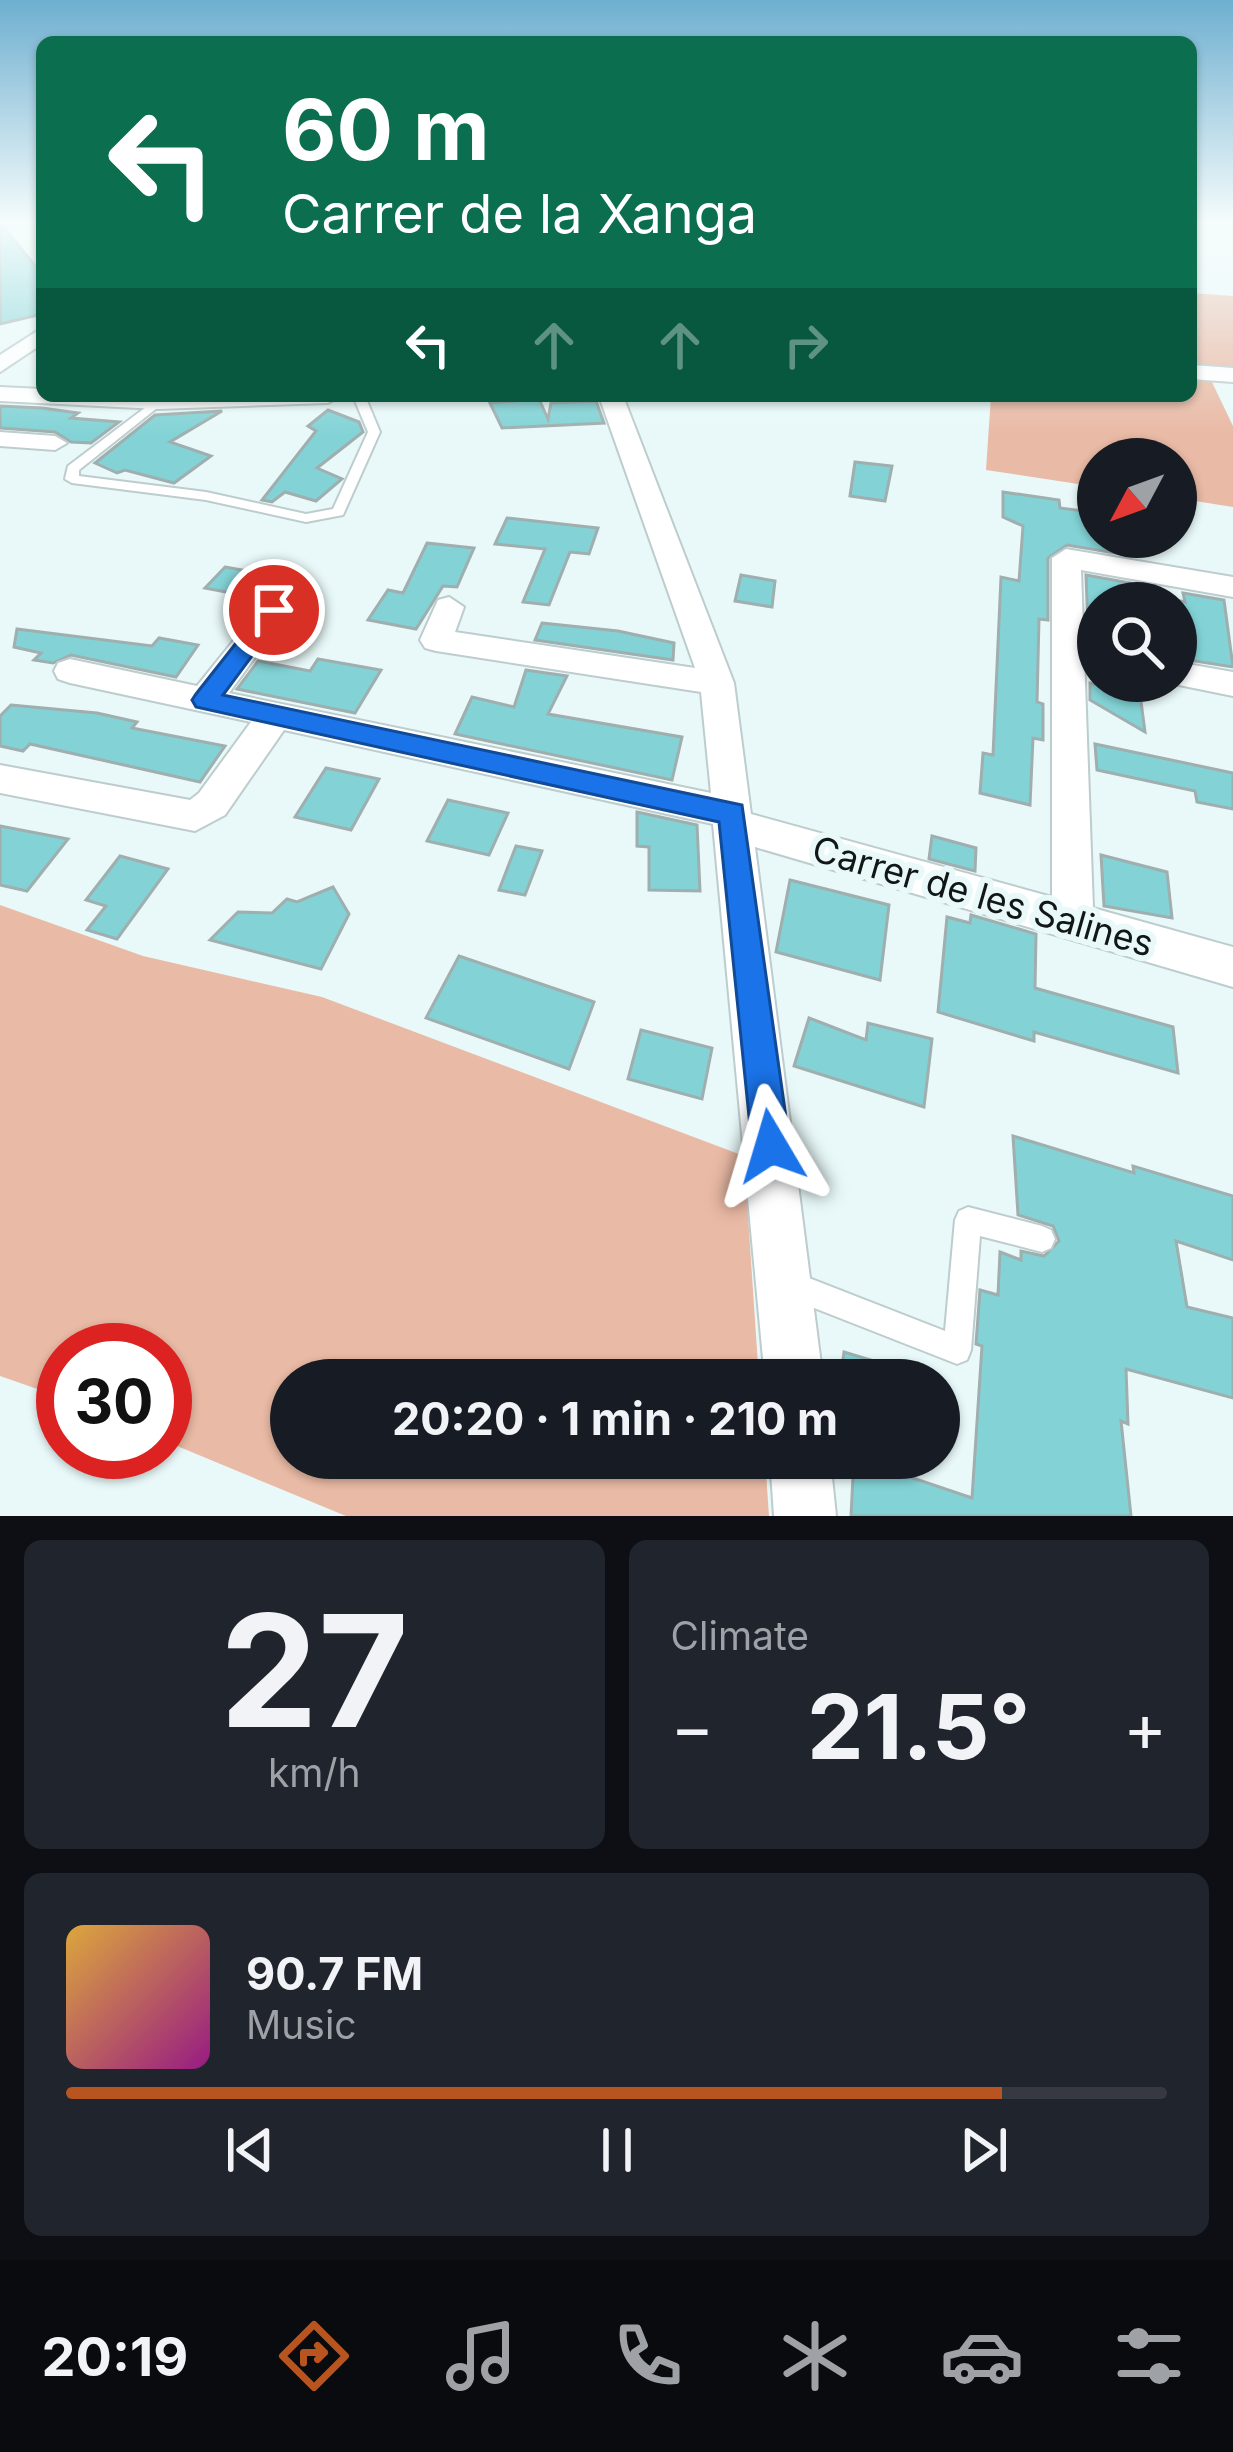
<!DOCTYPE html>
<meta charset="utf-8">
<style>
:root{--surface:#171b24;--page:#20242c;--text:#f1f3f6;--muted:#9ea1a6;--line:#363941;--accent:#b8541f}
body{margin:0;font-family:Inter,sans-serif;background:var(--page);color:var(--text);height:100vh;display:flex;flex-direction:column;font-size:45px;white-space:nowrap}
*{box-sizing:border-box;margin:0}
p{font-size:39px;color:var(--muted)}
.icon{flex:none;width:66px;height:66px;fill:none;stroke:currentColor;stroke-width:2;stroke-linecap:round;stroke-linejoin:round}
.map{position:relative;height:1516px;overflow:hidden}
.sheet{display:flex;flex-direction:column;gap:24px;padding:24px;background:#0d0f14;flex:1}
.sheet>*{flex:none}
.banner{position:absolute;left:36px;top:36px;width:1161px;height:366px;border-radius:18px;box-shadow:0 3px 9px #0004;background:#0b6e4f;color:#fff;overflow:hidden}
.needle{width:78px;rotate:229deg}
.fabs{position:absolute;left:1077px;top:438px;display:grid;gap:24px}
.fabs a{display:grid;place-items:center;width:120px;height:120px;border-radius:50%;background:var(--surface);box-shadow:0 3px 9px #0004;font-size:60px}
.speed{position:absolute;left:36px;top:1323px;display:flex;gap:24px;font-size:60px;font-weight:700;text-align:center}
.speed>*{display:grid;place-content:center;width:156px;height:156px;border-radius:50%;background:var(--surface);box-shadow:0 3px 9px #0004;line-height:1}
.speed .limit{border:18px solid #d22;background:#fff;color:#111}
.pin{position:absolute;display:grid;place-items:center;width:102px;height:102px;color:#fff;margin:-51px;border:6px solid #fff;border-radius:50%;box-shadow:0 3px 12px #0007}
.me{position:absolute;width:132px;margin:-66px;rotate:353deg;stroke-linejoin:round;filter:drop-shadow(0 0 9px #0008)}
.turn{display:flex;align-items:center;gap:42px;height:252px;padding:0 48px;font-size:54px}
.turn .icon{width:156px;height:156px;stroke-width:2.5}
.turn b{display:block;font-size:84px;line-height:102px}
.lanes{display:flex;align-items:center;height:114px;padding:0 48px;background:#0003;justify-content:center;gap:60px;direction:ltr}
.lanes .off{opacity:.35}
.big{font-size:90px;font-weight:700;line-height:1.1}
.sheet .card{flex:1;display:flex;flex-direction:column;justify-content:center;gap:18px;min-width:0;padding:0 42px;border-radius:18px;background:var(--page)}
.sheet .dial{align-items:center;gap:0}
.dial b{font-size:156px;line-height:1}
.song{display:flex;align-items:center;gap:36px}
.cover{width:144px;height:144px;border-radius:18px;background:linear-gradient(135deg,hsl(40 70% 55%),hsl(310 70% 35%))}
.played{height:12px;border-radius:6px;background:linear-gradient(90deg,var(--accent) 85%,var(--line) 85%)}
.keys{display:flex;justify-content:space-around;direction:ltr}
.heat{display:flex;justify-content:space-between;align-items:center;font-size:66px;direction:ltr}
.sheet .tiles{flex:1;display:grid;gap:24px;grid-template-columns:1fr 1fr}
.card:last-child{grid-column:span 2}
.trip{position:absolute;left:270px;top:1359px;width:690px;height:120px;border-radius:60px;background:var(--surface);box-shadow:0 3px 9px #0004;font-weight:700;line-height:120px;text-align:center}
.dock{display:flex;height:192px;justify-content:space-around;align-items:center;background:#090b0e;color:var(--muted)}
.dock .icon{width:84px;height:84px}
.dock .current{color:var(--accent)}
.dock b{font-size:54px;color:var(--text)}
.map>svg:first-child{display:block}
.green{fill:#e9baa5}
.building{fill:#83d3d6;stroke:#9faeae;stroke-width:3}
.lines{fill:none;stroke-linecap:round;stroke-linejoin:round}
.service-casing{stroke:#bdcccd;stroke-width:4}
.minor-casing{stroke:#bdcccd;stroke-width:4}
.service{fill:#fff;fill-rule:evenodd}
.minor{fill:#fff;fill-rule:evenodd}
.route{fill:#1a73e8;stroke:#114b97;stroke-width:3}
.labels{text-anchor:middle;stroke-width:12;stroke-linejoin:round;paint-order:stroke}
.street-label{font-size:36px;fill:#111616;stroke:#e9f9f9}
</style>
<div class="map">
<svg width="1233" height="1516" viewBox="0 0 1233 1516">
<rect width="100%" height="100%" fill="#e9f9f9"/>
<g class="green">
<path d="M1191 293 1233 296V373L1191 369Z"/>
<path d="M1191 376 1210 378 1233 426V507L1176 498V459H1098V487L986 470 991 396H1191Z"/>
<path d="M0 905 143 956 322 997 744 1156 759 1380H291V1458H765L769 1516H346L165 1441V1350H63V1398L0 1376Z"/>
</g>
<g class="building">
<path d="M0 223 42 274V314L0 324Z"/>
<path d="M539 399 548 419 551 403 596 401 604 423 502 428 490 403Z"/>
<path d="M0 406 42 408 78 413 71 418 119 422 91 443 71 442 55 432 0 428Z"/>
<path d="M328 410 359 422 363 432 317 468 342 479 316 501 285 492 272 502 262 500 316 431 308 426Z"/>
<path d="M222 411 170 442 211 456 174 483 125 470 117 473 95 463 155 415Z"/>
<path d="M855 462 892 466 885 501 850 496Z"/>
<path d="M1003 492 1059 500 1060 508 1098 513V537H1125L1127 555 1067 545 1048 558V620L1039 619 1037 702 1043 704V740L1033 738 1030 805 980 793 983 753 993 755 1001 577 1019 581 1023 526 1003 517Z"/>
<path d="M507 518 598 528 589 554 570 552 549 605 523 602 545 549 495 544Z"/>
<path d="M427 543 474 548 457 587 443 586 416 629 368 620 388 590 403 593Z"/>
<path d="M225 567 280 577 262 599 205 588Z"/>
<path d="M741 575 775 581 772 607 735 601Z"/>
<path d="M1086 575 1130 583 1132 603H1098V630L1088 628Z"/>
<path d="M1183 593 1224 600 1233 667 1176 658V600L1185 602Z"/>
<path d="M542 623 618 631 674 643 673 660 535 640Z"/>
<path d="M17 629 152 646 159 638 198 645 176 677 71 655 53 663 34 660 41 653 14 647Z"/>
<path d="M318 659 381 670 355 713 237 689 258 661 310 671Z"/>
<path d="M526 670 567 676 548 714 682 737 672 780 455 734 472 697 514 707Z"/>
<path d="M1090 683 1140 694 1145 732 1090 700Z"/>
<path d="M11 705 97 713 137 722 132 728 225 746 200 782 30 744 23 751 0 746V716Z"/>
<path d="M1095 744 1233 773V809L1197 802 1195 791 1097 770Z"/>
<path d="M326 768 379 779 351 830 295 817Z"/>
<path d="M448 800 508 813 489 855 427 841Z"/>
<path d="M637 812 697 825 700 891 649 890V847L637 846Z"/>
<path d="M0 826 68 839 27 891 0 885Z"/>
<path d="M932 836 976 848 975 871 929 859Z"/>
<path d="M516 846 542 851 525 895 499 890Z"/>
<path d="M1101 855 1167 872 1172 918 1104 906Z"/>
<path d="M120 856 168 869 117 939 87 930 106 906 86 900Z"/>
<path d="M790 880 889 905 880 980 776 952Z"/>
<path d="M333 887 349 914 321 969 210 940 238 912 272 913 287 899 297 902Z"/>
<path d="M971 915 1036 934 1035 988 1173 1027 1178 1073 1034 1032V1041L938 1012 947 917 970 923Z"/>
<path d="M459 956 594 1002 569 1069 426 1018Z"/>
<path d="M809 1018 866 1040 868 1023 932 1039 924 1107 794 1066Z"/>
<path d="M641 1030 712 1048 702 1099 628 1079Z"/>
<path d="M1013 1136 1134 1173 1133 1166 1233 1196V1260L1176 1241 1187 1307 1233 1318V1398L1126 1369 1128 1424 1121 1421 1131 1516H851L854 1458 972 1498 982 1346 976 1344 980 1290 998 1295 1000 1252 1021 1260V1251L1044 1256 1059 1241 1053 1226 1018 1215Z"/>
<path d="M844 1352 917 1374 916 1380H840Z"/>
</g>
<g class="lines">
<defs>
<g id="service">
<path d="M353 396H365L380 432 343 515 306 522 206 500 72 483 65 479 68 466 158 398 164 402 162 404 79 470V476L206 492 306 514 333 509 368 432Z"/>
<path d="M968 1207 1042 1226 1051 1230 1055 1239 1051 1248 1042 1252 980 1236 971 1350 967 1360 957 1364 781 1295 777 1285 781 1275 791 1271 945 1331 955 1220 959 1211Z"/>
</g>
<g id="minor">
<path d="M42 328V344L0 372V355Z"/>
<path d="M1191 365 1233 368V382L1191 379Z"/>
<path d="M0 387 42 389V396H340L328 403 158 409 0 401Z"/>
<path d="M599 396H623L734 683 751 814 1052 897V558L1066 549 1233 577V597L1081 570 1093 908 1233 947V987L755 847 823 1380H765L713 824 284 730 225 815 195 831 0 793V765L190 800 199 793 251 722 70 683 58 679 54 671 58 663 70 659 197 686 263 604 274 601 289 611 229 693 711 793 701 692 436 651 425 648 420 640 438 600 449 597 464 607 455 632 695 668Z"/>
<path d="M0 432 55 436 67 443 55 450 0 446Z"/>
<path d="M1176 662 1233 672V696L1164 682 1176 681Z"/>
<path d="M770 1458H830L836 1516H774Z"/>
</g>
</defs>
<use href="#service" class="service-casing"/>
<use href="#minor" class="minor-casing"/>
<use href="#service" class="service"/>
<use href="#minor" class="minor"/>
</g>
<linearGradient id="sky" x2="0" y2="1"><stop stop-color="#6eafd0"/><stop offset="0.51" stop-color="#f5fcfc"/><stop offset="1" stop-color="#f5fcfc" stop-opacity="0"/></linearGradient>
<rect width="1233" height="435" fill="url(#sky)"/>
<path class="route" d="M274 603 286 610 223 695 742 805 790 1146 784 1159 771 1165 758 1159 752 1146 719 822 196 707 192 700 196 694 266 605Z"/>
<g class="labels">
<g class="street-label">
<text transform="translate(983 896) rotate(16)" y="13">Carrer de les Salines</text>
</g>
</g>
</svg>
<div class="fabs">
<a><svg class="needle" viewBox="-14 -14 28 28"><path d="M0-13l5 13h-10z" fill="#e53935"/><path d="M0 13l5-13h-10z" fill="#9ea1a6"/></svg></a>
<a><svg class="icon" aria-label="search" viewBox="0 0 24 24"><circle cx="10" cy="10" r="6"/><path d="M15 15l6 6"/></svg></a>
</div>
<div class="speed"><div class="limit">30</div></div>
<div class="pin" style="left:274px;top:610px;background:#d93025"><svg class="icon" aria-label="arrive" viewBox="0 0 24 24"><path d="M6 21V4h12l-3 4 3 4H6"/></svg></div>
<svg class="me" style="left:771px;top:1146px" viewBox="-20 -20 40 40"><path d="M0-17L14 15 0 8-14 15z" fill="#1a73e8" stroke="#fff" stroke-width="4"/></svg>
<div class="trip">20:20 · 1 min · 210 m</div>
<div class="banner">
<div class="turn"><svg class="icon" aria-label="left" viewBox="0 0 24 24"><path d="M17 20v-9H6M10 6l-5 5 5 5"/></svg><div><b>60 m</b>Carrer de la Xanga</div></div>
<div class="lanes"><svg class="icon" aria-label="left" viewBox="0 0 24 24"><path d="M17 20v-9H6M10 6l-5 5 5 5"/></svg><svg class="icon off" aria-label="ahead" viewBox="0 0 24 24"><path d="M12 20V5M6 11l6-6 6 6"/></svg><svg class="icon off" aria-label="ahead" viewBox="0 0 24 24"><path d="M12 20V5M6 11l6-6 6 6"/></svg><svg class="icon off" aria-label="right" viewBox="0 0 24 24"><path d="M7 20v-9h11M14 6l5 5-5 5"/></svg></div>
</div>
</div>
<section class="sheet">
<div class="tiles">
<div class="card dial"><b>27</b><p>km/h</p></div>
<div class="card"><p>Climate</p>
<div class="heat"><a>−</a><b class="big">21.5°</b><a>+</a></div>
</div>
<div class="card">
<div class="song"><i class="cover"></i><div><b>90.7 FM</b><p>Music</p></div></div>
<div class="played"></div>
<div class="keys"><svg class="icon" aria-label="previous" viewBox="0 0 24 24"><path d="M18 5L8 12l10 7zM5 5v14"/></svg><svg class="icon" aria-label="pause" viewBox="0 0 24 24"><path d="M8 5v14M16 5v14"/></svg><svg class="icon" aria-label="next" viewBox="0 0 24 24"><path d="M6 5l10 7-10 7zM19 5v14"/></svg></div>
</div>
</div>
</section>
<nav class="dock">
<b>20:19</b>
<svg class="icon current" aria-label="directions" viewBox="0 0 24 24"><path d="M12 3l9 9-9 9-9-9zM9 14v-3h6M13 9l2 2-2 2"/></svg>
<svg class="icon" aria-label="music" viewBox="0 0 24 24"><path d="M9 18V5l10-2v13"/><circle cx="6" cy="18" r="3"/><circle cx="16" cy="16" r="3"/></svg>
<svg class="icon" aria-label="phone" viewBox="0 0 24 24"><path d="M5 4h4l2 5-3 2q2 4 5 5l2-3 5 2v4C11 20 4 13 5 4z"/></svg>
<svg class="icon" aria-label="climate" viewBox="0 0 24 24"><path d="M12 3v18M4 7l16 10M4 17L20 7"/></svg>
<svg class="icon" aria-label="car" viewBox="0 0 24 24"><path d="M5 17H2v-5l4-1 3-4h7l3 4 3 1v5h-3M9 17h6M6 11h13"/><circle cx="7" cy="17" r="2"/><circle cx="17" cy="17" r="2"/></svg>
<svg class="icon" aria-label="filters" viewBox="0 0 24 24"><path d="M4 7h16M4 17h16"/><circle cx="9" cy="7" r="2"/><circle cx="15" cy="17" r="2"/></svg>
</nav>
